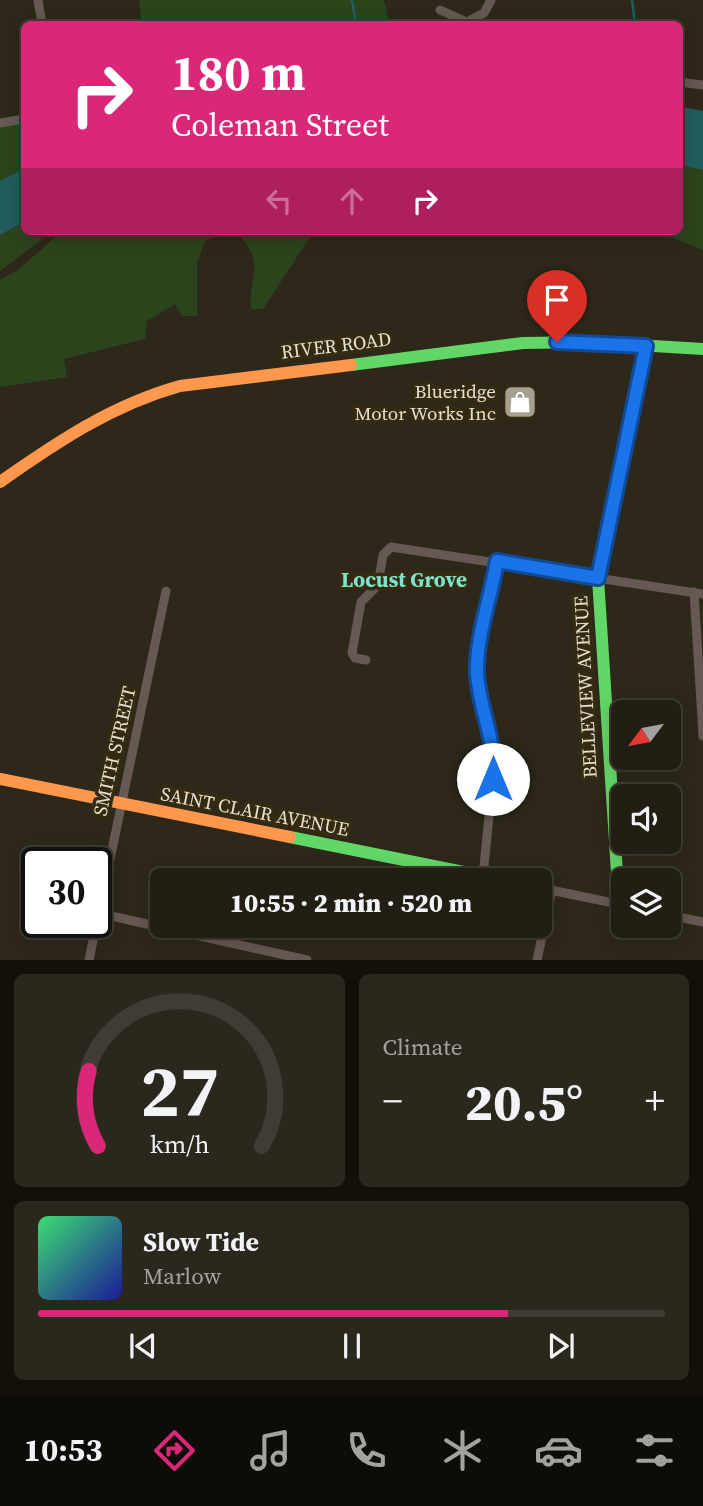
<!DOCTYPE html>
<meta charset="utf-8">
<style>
:root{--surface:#221e13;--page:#2a271c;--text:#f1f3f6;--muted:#a2a2a0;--line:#3f3c33;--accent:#db2777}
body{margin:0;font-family:"Source Serif 4",serif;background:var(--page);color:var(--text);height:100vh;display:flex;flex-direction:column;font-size:26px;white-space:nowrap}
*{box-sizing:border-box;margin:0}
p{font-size:23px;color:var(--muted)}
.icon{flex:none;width:38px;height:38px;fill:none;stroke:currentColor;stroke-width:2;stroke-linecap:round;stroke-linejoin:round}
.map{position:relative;height:960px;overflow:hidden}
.drawer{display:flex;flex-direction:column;gap:14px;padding:14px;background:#13100a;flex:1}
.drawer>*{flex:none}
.banner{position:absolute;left:21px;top:21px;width:662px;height:214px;border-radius:10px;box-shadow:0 4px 18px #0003,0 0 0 2px var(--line);background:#db2777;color:#fff;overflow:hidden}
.needle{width:46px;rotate:238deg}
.fabs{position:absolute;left:611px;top:700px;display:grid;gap:14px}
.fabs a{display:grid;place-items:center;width:70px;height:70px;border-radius:10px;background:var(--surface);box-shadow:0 4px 18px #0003,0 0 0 2px var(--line);font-size:35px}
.speed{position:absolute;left:21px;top:847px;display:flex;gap:14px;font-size:35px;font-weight:700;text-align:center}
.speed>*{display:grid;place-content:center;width:91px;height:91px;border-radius:50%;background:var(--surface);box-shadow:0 4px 18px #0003,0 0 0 2px var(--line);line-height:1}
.speed .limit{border:4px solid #111;border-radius:10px;background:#fff;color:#111}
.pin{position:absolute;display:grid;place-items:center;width:60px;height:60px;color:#fff;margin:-72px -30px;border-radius:50% 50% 50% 0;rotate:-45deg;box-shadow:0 0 7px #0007}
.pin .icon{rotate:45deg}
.me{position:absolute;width:77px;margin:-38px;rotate:0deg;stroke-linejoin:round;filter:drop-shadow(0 0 5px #0008)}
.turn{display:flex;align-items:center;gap:24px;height:147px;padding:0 35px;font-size:32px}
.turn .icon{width:91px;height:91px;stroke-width:2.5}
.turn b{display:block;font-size:49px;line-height:60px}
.lanes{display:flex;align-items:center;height:66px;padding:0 35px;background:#0003;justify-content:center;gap:35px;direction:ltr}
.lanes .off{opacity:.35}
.big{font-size:52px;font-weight:800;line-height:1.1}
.drawer .card{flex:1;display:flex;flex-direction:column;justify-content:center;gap:10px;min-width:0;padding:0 24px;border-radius:10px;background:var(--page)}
.drawer .dial{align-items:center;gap:0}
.dial svg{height:182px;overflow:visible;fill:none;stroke:var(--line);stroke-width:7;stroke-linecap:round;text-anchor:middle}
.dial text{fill:var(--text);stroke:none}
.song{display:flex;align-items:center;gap:21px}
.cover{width:84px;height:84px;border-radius:10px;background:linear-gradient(135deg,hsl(140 70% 55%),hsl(240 70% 35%))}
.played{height:7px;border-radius:4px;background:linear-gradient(90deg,var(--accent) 75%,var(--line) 75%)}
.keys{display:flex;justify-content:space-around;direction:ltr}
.heat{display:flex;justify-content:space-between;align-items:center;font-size:38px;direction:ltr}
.drawer .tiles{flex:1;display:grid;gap:14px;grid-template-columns:1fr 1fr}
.card:last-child{grid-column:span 2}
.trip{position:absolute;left:150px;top:868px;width:402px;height:70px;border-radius:10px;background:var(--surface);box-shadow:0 4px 18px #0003,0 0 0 2px var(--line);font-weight:800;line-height:70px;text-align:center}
.dock{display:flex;height:112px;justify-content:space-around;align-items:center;background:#0e0c08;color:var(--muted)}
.dock .icon{width:49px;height:49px}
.dock .active{color:var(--accent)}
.dock b{font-size:32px;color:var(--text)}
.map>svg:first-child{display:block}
.green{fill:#2c441c}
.water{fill:#225d5d}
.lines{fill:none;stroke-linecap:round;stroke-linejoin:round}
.stream{stroke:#225d5d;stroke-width:2.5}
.street{stroke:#665852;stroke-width:9}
.fast{stroke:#63d668;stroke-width:12}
.slow{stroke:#ff974d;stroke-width:12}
.route-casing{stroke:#114b97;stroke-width:18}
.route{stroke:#1a73e8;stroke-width:12}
.labels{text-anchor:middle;stroke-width:7;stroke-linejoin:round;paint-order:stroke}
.street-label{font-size:19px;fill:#e5dfd0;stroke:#352b11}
.poi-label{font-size:19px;fill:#e5dfd0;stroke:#352b11;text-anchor:end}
.neighbourhood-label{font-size:21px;font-weight:bold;fill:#80e3cb;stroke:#352b11}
</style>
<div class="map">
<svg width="703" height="960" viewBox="0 0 703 960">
<rect width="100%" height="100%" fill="#2d2819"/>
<g class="green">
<path d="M139 0H384L389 24H142Z"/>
<path d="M24 118V170L0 181V121Z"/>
<path d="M679 165 703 170V250L655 231H679Z"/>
<path d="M24 222V231H53L0 271V235Z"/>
<path d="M62 231H314L263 309H251C248 276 266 267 241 237L219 235 205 241 197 263V316H182L175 304 147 321 145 339 64 359 67 377 0 387V280L18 270Z"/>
</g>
<g class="water">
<path d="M679 106 703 111V170L679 165Z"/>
<path d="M24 169V222L0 235V181Z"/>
</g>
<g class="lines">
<g class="stream">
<path d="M352 0 356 24"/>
<path d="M632 0 635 24"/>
</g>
<g class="street">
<path d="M38 0 42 24"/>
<path d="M440 10 467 22 484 13 491 0"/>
<path d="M679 82 703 85"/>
<path d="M0 123 24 119"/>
<path d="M694 592 703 736"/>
<path d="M366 660 355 658 352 653 361 602 378 585 383 555 391 547 703 594"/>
<path d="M483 876 495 757 479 688 477 661 497 561"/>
<path d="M541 888 623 905"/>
<path d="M98 913 307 960"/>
<path d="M668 915 703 922"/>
<path d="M89 960 166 591"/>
<path d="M537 960 552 890"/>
</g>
<g class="fast">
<path d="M351 365 523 343 588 342 703 349"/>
<path d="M290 837 503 880"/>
<path d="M619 904 598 578 647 346"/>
</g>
<g class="slow">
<path d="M0 482C57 442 112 405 180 386L351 365"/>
<path d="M0 779 290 837"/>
</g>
</g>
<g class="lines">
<defs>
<path id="route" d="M493 779C496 736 479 710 477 673 476 636 491 597 497 561L598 578 646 346 557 342"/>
</defs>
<use href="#route" class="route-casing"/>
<use href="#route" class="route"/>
</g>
<defs>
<symbol id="shop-square" viewBox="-11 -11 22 22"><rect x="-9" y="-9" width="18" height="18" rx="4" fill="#a59f90" stroke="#352b11"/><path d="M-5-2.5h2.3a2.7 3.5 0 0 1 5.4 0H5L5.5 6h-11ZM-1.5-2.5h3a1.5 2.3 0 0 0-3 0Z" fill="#fff"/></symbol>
</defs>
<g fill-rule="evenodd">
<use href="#shop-square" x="501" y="383" width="38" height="38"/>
</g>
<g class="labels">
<g class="street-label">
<text transform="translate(336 345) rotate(-7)" y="7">RIVER ROAD</text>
<text transform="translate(585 687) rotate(-93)" y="7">BELLEVIEW AVENUE</text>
<text transform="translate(114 751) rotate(-77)" y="7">SMITH STREET</text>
<text transform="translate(255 811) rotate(11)" y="7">SAINT CLAIR AVENUE</text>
</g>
<g class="poi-label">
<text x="496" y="398">Blueridge<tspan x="496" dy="22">Motor Works Inc</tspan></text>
</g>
<g class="neighbourhood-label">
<text x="404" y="587">Locust Grove</text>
</g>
</g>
</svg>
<div class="fabs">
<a><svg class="needle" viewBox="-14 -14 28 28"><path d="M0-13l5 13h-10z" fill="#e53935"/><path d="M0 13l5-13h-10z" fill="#a2a2a0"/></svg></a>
<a><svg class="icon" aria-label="sound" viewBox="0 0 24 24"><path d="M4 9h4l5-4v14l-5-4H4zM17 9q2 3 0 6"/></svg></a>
<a><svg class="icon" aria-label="layers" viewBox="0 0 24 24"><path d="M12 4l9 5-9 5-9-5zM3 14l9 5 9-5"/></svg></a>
</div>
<div class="speed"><div class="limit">30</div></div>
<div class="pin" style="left:557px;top:342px;background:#d93025"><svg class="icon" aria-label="arrive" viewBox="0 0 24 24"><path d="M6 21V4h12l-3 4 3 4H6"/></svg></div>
<svg class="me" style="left:493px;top:779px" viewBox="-20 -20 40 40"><circle r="19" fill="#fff"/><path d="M0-13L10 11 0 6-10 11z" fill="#1a73e8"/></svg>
<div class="trip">10:55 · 2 min · 520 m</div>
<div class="banner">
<div class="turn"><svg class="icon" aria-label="right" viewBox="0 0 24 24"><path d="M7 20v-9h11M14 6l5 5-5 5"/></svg><div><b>180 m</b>Coleman Street</div></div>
<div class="lanes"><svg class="icon off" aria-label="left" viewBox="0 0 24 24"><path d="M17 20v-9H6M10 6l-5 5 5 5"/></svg><svg class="icon off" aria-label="ahead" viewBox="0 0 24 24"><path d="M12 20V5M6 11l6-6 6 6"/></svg><svg class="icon" aria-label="right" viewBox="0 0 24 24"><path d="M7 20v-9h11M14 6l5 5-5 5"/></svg></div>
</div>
</div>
<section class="drawer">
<div class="tiles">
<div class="card dial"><svg viewBox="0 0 100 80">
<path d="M14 69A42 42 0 1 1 86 69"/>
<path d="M14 69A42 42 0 0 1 10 36" stroke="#db2777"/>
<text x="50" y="56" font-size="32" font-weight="700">27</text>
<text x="50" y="72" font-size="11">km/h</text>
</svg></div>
<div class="card"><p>Climate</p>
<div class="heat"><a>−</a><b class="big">20.5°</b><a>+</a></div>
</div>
<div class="card">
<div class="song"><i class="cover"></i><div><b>Slow Tide</b><p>Marlow</p></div></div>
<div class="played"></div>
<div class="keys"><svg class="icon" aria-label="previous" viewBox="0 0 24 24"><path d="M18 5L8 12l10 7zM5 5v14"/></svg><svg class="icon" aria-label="pause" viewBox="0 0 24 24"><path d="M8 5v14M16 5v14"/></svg><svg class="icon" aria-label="next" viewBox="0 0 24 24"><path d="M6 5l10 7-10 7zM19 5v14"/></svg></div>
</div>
</div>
</section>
<nav class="dock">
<b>10:53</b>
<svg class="icon active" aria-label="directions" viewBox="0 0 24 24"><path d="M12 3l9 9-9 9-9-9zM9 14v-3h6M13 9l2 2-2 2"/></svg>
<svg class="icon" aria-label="music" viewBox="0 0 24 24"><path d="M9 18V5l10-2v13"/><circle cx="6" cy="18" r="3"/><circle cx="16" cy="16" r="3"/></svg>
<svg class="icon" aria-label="phone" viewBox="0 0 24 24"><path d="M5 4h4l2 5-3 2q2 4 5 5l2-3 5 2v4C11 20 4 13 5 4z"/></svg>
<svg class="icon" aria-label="climate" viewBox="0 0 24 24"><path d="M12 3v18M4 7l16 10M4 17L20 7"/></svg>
<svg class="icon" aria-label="car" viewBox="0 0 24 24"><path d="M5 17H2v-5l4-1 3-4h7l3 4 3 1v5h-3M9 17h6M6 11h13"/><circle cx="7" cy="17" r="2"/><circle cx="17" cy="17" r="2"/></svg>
<svg class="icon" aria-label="filters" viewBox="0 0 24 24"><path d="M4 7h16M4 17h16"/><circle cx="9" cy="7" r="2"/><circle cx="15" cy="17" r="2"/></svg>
</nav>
